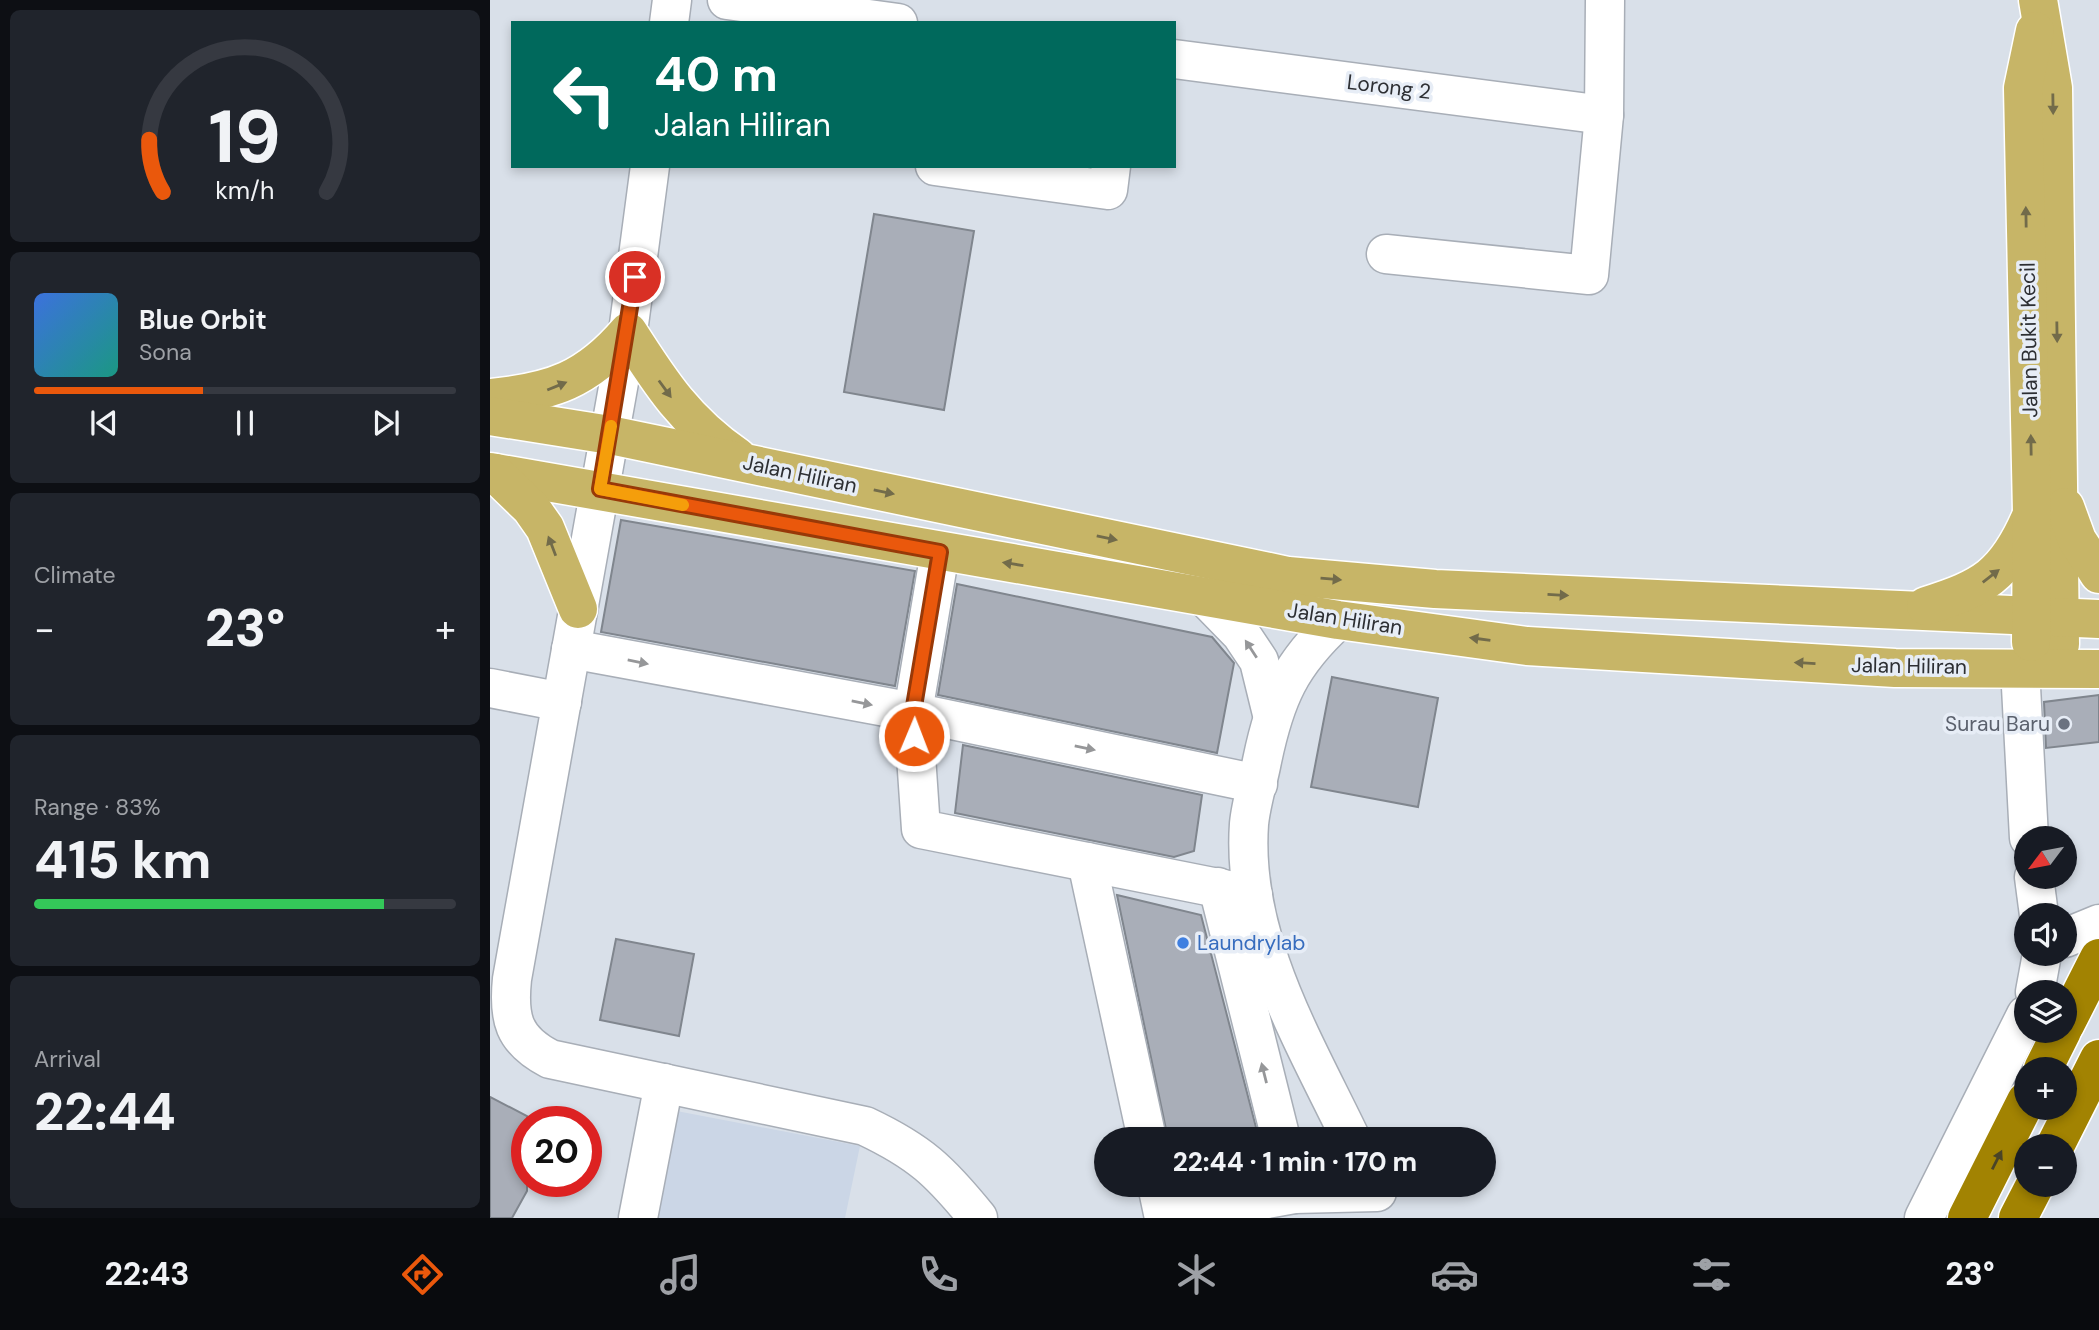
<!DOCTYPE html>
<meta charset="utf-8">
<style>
:root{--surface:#171b24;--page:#20242c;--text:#f1f3f6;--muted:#9ea1a6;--line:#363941;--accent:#ea580c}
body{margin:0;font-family:"DM Sans",sans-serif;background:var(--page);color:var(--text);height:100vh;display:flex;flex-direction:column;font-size:26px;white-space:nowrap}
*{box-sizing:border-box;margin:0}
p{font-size:23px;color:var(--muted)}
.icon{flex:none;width:38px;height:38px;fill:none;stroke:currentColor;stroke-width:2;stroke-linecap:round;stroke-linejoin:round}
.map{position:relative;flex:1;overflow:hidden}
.sheet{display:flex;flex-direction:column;gap:10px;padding:10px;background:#0d0f14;width:490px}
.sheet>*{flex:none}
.banner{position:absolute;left:21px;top:21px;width:665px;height:147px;border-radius:0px;box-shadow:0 4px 10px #0003;background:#00695c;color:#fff;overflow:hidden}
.needle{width:46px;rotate:238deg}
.controls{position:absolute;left:1524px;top:826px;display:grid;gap:14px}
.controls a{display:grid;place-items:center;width:63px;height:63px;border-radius:50%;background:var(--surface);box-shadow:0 4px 10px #0003;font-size:35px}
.speed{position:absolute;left:21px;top:1106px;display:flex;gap:14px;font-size:35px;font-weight:700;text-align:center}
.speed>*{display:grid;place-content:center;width:91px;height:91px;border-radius:50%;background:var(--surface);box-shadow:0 4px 10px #0003;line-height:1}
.speed .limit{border:10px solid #d22;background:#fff;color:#111}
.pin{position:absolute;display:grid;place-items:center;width:60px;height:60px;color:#fff;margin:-30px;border:4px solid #fff;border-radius:50%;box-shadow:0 2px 7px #0007}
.me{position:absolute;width:77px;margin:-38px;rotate:1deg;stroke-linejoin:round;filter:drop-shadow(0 0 5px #0008)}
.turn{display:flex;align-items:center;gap:24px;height:147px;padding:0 28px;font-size:32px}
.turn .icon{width:91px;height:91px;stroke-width:2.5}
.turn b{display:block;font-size:49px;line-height:60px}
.big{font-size:52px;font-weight:800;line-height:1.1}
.sheet .card{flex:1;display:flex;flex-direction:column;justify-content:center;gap:10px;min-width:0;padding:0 24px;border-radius:10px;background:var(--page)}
.sheet .dial{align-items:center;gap:0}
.dial svg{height:182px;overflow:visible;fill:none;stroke:var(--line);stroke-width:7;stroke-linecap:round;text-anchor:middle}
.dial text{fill:var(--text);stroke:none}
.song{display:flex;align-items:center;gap:21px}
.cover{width:84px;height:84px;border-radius:10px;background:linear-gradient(135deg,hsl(220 70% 55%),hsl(170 70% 35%))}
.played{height:7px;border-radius:4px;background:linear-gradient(90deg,var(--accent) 40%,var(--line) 40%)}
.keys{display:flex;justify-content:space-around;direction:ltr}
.heat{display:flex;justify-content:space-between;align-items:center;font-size:38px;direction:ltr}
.charge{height:10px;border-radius:5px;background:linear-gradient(90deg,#34c759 83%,var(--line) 0)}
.trip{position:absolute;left:604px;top:1127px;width:402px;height:70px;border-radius:35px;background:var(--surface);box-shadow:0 4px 10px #0003;font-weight:800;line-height:70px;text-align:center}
.dock{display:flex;height:112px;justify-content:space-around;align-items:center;background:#090b0e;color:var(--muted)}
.dock .icon{width:49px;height:49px}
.dock .selected{color:var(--accent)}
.dock b{font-size:32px;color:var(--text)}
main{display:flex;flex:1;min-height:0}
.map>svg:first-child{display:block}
.built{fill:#cbd6e6}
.building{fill:#a9aeb8;stroke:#80868e;stroke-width:2}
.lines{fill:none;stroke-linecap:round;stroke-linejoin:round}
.minor-casing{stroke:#a8aeb7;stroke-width:41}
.major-casing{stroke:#fff;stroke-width:41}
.highway-casing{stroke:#fff;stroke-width:41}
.minor{stroke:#fff;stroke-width:38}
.major{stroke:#c7b567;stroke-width:38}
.highway{stroke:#a28302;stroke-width:38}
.oneway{fill:#726b4a}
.oneway2{fill:#969799}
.oneway3{fill:#4a4427}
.route-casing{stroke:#983908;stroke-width:18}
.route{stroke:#ea580c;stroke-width:12}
.slow{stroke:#f59e0b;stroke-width:12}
.worship-dot{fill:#6b7280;stroke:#e7edf6;stroke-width:2.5}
.shop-dot{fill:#3f7fe0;stroke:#e7edf6;stroke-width:2.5}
.labels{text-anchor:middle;stroke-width:7;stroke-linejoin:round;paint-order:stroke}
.street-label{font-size:21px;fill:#2d2f33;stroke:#e7edf6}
.worship-label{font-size:21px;fill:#5b616d;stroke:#e7edf6;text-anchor:end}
.shop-label{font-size:21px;fill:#366cbe;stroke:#e7edf6;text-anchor:start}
</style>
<main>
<section class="sheet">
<div class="card dial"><svg viewBox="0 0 100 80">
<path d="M14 69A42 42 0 1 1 86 69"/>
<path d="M14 69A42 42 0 0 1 8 46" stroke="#ea580c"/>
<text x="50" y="56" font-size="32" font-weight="700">19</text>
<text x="50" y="72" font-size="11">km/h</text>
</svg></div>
<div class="card">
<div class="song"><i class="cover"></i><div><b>Blue Orbit</b><p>Sona</p></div></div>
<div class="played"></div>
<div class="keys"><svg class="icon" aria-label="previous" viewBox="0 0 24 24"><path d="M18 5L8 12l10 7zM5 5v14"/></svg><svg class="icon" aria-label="pause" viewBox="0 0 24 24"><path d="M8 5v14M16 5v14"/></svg><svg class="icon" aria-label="next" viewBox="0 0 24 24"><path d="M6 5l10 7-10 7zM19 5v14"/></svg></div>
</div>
<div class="card"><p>Climate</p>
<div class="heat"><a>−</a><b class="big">23°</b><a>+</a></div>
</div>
<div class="card"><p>Range · 83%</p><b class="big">415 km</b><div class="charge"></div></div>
<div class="card"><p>Arrival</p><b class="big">22:44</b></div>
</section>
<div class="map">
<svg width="1609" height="1218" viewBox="0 0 1609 1218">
<rect width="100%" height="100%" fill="#d9e0e9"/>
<path class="built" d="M150 1104 370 1146 355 1218H130Z"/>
<g class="building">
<path d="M384 214 484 231 454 410 354 392Z"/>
<path d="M131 520 425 571 405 686 111 632Z"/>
<path d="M467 584 722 637 744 663 727 753 448 695Z"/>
<path d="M842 677 948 698 928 807 821 787Z"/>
<path d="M1609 695V742L1556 748 1554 702Z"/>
<path d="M473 745 712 795 704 851 684 857 465 813Z"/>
<path d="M627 895 711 915 769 1139H678Z"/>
<path d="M126 939 204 954 189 1036 110 1020Z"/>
<path d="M0 1097 37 1116V1191L22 1218H0Z"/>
</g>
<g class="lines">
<defs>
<g id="minor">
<path d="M237 0 408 23"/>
<path d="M179 23 182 0"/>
<path d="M684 59 1114 115"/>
<path d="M160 166 138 332 22 979C18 1018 23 1040 60 1059L375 1126C430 1152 450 1171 488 1218"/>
<path d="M445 166 618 190 621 166"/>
<path d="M896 254 1099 275 1114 115 1115 0"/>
<path d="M450 552 423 712 431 829 763 895"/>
<path d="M712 594 751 634 769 661 782 714"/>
<path d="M848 620C800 664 785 698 772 761 768 782 761 803 759 824 751 938 814 1041 861 1139"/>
<path d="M81 649 423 712 768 784"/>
<path d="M1530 668 1539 838"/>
<path d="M0 688 72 702"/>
<path d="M597 862 657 1139"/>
<path d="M1544 877 1549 915"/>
<path d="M728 887 791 1139"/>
<path d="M1575 938 1609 924"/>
<path d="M1545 992 1552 954"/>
<path d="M667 1185 674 1218"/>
<path d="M802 1185 804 1194 887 1192"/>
<path d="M148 1218 174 1083"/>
<path d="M676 1218 804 1194"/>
<path d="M1434 1218 1536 1015"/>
</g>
<g id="major">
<path d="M1548 0 1563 88 1570 644"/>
<path d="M0 398C62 392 97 380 138 332 171 384 196 422 247 457"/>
<path d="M0 416 120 435 798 576 945 589 1609 619"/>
<path d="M0 472 848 620 1037 646 1405 668 1609 669"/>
<path d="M5 473 41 508 55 528 88 609"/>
<path d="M1575 507 1587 540 1609 574"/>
<path d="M1436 606C1493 588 1515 576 1540 519"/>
<path d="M1541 642 1542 513 1533 88 1545 31"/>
</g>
<g id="highway">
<path d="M1575 1025 1609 958"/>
<path d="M1553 1069 1572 1031"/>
<path d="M1565 1146 1609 1059"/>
<path d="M1477 1218 1536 1101"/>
<path d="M1528 1218 1545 1185"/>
</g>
</defs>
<use href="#minor" class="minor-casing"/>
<use href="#major" class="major-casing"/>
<use href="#highway" class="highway-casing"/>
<use href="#minor" class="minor"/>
<use href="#major" class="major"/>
<use href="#highway" class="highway"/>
</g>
<defs><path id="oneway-solid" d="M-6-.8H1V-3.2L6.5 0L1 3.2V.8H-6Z" transform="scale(1.75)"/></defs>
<g class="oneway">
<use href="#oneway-solid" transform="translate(1563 104) rotate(89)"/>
<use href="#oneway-solid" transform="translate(1536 217) rotate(-91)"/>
<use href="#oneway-solid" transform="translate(1567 332) rotate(89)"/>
<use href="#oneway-solid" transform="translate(67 386) rotate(-22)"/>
<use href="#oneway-solid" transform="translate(175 389) rotate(54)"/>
<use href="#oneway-solid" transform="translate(1541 445) rotate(-91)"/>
<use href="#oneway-solid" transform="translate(394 492) rotate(12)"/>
<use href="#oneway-solid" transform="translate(617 538) rotate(12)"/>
<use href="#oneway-solid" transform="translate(62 546) rotate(-111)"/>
<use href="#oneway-solid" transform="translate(523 564) rotate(-171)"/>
<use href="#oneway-solid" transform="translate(1501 576) rotate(-38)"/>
<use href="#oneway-solid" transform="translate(841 579) rotate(5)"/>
<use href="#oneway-solid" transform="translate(1068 595) rotate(3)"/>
<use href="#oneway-solid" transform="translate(990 639) rotate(-172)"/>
<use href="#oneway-solid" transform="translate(1315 663) rotate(-177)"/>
</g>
<g class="oneway2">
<use href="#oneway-solid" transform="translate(761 649) rotate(-123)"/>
<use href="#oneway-solid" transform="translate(148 662) rotate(11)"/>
<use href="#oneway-solid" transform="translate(372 703) rotate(11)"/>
<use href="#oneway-solid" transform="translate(595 748) rotate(12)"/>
<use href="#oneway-solid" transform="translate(774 1073) rotate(-104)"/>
</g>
<use class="oneway3" href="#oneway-solid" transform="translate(1507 1160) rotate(-63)"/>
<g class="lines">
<defs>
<path id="route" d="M145 277 110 489 450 552 423 712 424 736"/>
</defs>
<use href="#route" class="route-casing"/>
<use href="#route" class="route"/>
<path class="slow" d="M121 426 110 489 193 505"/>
</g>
<circle class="worship-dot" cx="1574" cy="724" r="7"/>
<circle class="shop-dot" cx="693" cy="943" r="7"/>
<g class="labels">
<g class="street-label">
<text transform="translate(899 87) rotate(7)" y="7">Lorong 2</text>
<text transform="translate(1539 340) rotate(-91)" y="7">Jalan Bukit Kecil</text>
<text transform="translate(310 474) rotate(12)" y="7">Jalan Hiliran</text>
<text transform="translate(855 619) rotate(9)" y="7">Jalan Hiliran</text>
<text transform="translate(1419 666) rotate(1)" y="7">Jalan Hiliran</text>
</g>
<g class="worship-label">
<text x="1560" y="731">Surau Baru</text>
</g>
<g class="shop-label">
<text x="707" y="950">Laundrylab</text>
</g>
</g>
</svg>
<div class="controls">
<a><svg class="needle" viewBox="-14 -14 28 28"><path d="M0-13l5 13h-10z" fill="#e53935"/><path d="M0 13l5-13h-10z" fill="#9ea1a6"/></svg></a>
<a><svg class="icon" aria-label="sound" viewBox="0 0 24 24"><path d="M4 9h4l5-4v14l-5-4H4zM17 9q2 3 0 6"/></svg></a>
<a><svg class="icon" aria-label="layers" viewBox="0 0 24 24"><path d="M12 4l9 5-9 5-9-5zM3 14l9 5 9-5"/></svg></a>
<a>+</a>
<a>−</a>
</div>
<div class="speed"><div class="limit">20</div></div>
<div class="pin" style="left:145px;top:277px;background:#d93025"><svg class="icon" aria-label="arrive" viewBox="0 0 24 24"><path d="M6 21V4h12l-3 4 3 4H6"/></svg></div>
<svg class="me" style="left:424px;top:736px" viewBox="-20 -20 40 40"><circle r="17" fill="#ea580c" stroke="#fff" stroke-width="3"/><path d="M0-11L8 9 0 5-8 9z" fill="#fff"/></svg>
<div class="trip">22:44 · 1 min · 170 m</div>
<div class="banner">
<div class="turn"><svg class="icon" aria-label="left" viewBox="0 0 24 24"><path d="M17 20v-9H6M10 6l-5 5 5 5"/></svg><div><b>40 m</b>Jalan Hiliran</div></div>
</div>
</div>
</main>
<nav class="dock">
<b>22:43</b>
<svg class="icon selected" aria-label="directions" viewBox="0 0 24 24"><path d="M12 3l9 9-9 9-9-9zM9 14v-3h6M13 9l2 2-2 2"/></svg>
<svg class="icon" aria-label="music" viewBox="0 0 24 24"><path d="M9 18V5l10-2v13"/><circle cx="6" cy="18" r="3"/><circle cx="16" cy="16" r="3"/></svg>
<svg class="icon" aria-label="phone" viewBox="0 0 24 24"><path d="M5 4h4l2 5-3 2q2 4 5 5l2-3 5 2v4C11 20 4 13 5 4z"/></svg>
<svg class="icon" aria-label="climate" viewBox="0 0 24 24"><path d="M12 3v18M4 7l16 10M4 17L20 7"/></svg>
<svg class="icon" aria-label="car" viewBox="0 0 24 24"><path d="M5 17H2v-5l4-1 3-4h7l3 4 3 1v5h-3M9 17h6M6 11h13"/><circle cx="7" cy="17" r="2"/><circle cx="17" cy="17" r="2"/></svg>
<svg class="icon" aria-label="filters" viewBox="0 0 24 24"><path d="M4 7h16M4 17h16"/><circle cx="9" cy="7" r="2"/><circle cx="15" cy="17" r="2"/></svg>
<b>23°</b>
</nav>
